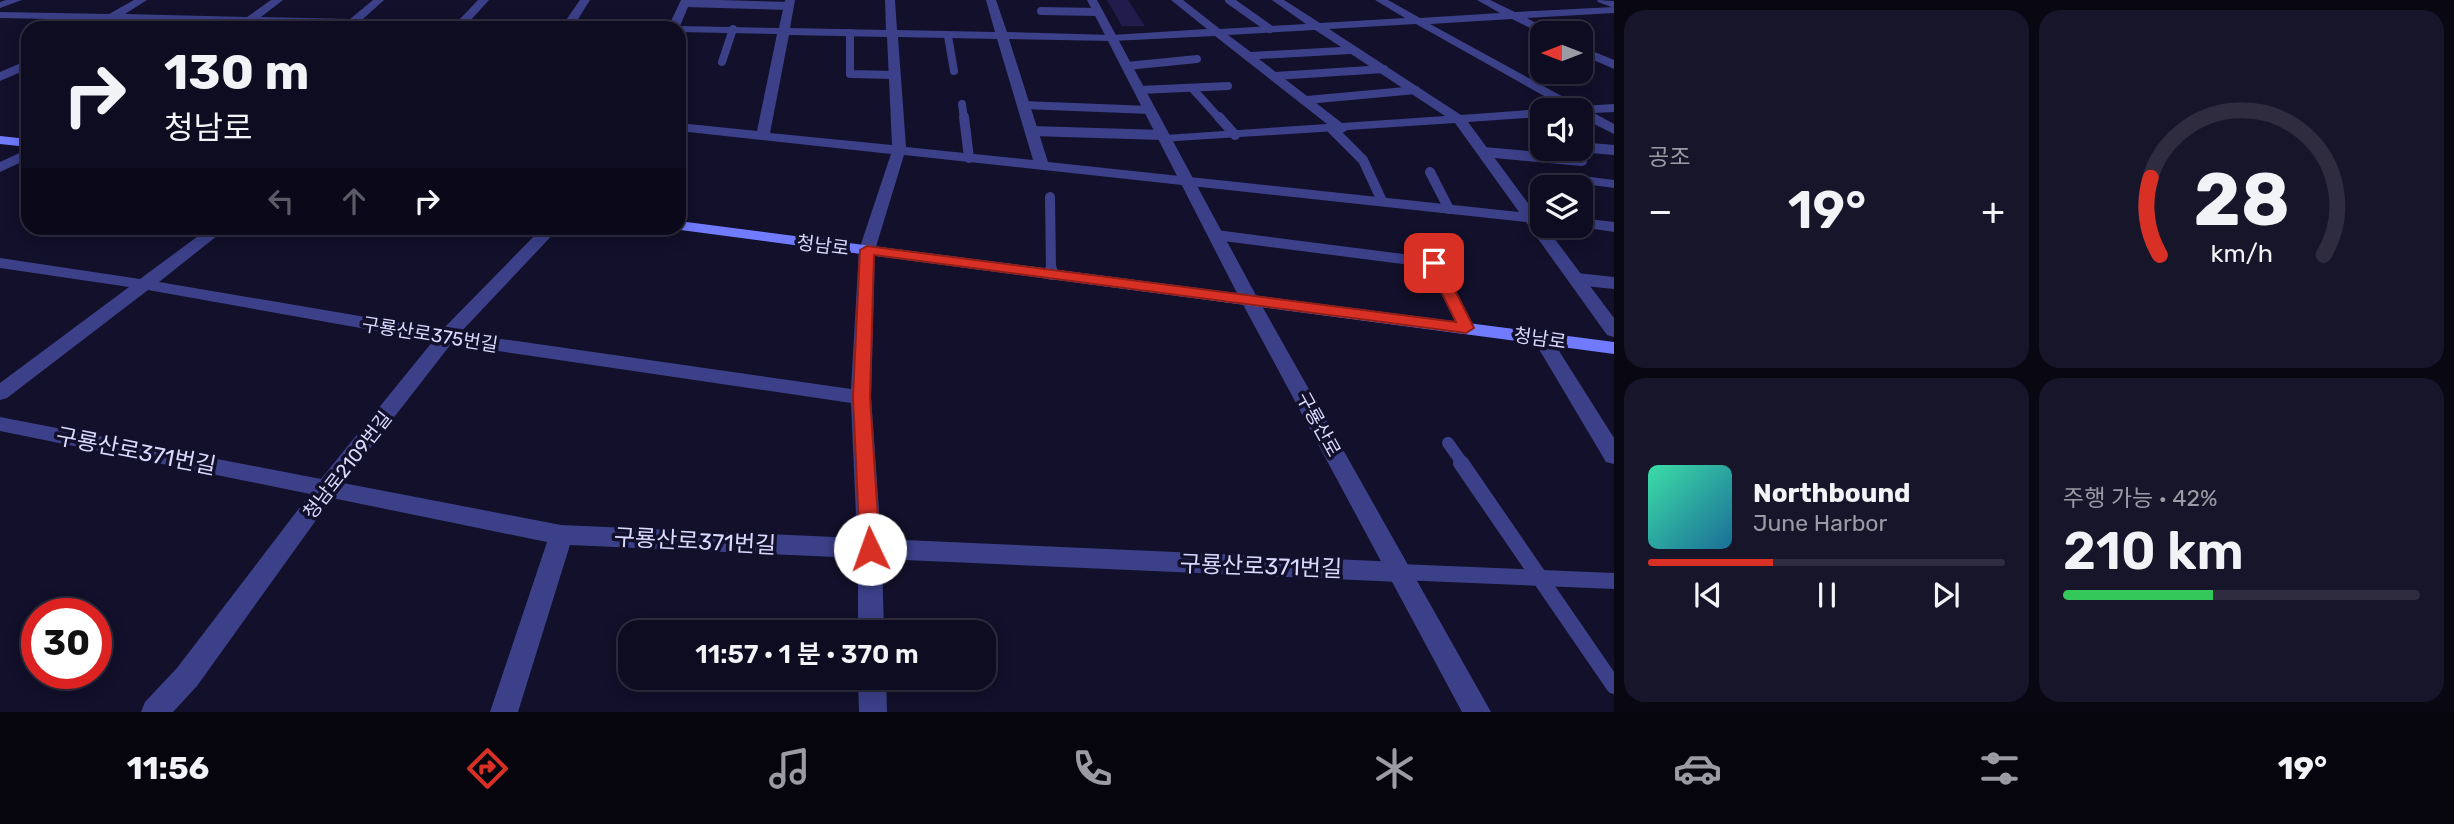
<!DOCTYPE html>
<html lang="ko">
<meta charset="utf-8">
<style>
:root{--surface:#0e0c20;--page:#171529;--text:#f1f3f6;--muted:#9b9ba5;--line:#2e2c3e;--accent:#d93025}
body{margin:0;font-family:Rubik,"Noto Sans KR",sans-serif;background:var(--page);color:var(--text);height:100vh;display:flex;flex-direction:column;font-size:26px;white-space:nowrap}
*{box-sizing:border-box;margin:0}
p{font-size:23px;color:var(--muted)}
.icon{flex:none;width:38px;height:38px;fill:none;stroke:currentColor;stroke-width:2;stroke-linecap:round;stroke-linejoin:round}
.map{position:relative;flex:1;overflow:hidden}
.sheet{display:flex;flex-direction:column;gap:10px;padding:10px;background:#080712;width:840px}
.sheet>*{flex:none}
.top-card{position:absolute;left:21px;top:21px;width:665px;height:214px;border-radius:21px;box-shadow:0 4px 18px #0003,0 0 0 2px var(--line);background:#0e0c20;color:var(--text);overflow:hidden}
.needle{width:46px;rotate:270deg}
.buttons{position:absolute;left:1530px;top:21px;display:grid;gap:14px}
.buttons a{display:grid;place-items:center;width:63px;height:63px;border-radius:14px;background:var(--surface);box-shadow:0 4px 18px #0003,0 0 0 2px var(--line);font-size:35px}
.speed{position:absolute;left:21px;top:598px;display:flex;gap:14px;font-size:35px;font-weight:700;text-align:center}
.speed>*{display:grid;place-content:center;width:91px;height:91px;border-radius:50%;background:var(--surface);box-shadow:0 4px 18px #0003,0 0 0 2px var(--line);line-height:1}
.speed .limit{border:10px solid #d22;background:#fff;color:#111}
.pin{position:absolute;display:grid;place-items:center;width:60px;height:60px;color:#fff;margin:-30px;border-radius:14px;box-shadow:0 4px 10px #0006}
.me{position:absolute;width:77px;margin:-38px;rotate:357deg;stroke-linejoin:round;filter:drop-shadow(0 0 5px #0008)}
.turn{display:flex;align-items:center;gap:24px;height:147px;padding:0 28px;font-size:32px}
.turn .icon{width:91px;height:91px;stroke-width:2.5}
.turn b{display:block;font-size:49px;line-height:60px}
.lanes{display:flex;align-items:center;height:66px;padding:0 28px;background:#0003;justify-content:center;gap:35px;direction:ltr}
.lanes .off{opacity:.35}
.big{font-size:52px;font-weight:600;line-height:1.1}
.sheet .widget{flex:1;display:flex;flex-direction:column;justify-content:center;gap:10px;min-width:0;padding:0 24px;border-radius:21px;background:var(--page)}
.sheet .dial{align-items:center;gap:0}
.dial svg{height:182px;overflow:visible;fill:none;stroke:var(--line);stroke-width:7;stroke-linecap:round;text-anchor:middle}
.dial text{fill:var(--text);stroke:none}
.song{display:flex;align-items:center;gap:21px}
.cover{width:84px;height:84px;border-radius:10px;background:linear-gradient(135deg,hsl(160 70% 55%),hsl(200 70% 35%))}
.played{height:7px;border-radius:4px;background:linear-gradient(90deg,var(--accent) 35%,var(--line) 35%)}
.keys{display:flex;justify-content:space-around;direction:ltr}
.heat{display:flex;justify-content:space-between;align-items:center;font-size:38px;direction:ltr}
.charge{height:10px;border-radius:5px;background:linear-gradient(90deg,#34c759 42%,var(--line) 0)}
.sheet .tiles{flex:1;display:grid;gap:10px;grid-template-columns:repeat(2,1fr)}
.trip{position:absolute;left:618px;top:620px;width:378px;height:70px;border-radius:21px;background:var(--surface);box-shadow:0 4px 18px #0003,0 0 0 2px var(--line);font-weight:600;line-height:70px;text-align:center}
.tabs{display:flex;height:112px;justify-content:space-around;align-items:center;background:#06050d;color:var(--muted)}
.tabs .icon{width:49px;height:49px}
.tabs .active{color:var(--accent)}
.tabs b{font-size:32px;color:var(--text)}
main{display:flex;flex:1;min-height:0}
.map>svg:first-child{display:block}
.building{fill:#211c4b}
.lines{fill:none;stroke-linecap:round;stroke-linejoin:round}
.service-far3{stroke:#3b4089;stroke-width:8}
.service-far2{stroke:#3b4089;stroke-width:10}
.service-far1{stroke:#3b4089;stroke-width:12}
.service{stroke:#3b4089;stroke-width:16}
.minor{fill:#3b4089;fill-rule:evenodd}
.tertiary{fill:#3b4089;fill-rule:evenodd}
.secondary{fill:#717bff;fill-rule:evenodd}
.route{fill:#d93025;stroke:#8d1f18;stroke-width:2}
.labels{text-anchor:middle;stroke-width:7;stroke-linejoin:round;paint-order:stroke}
.street-label{font-size:19px;fill:#dadaff;stroke:#12102a}
.near-street-label{font-size:23px;fill:#dadaff;stroke:#12102a}
</style>
<main>
<div class="map">
<svg width="1614" height="712" viewBox="0 0 1614 712">
<rect width="100%" height="100%" fill="#12102a"/>
<path class="building" d="M1107 0H1128L1145 26H1122Z"/>
<g class="lines">
<g class="service-far3">
<path d="M1229 0 1270 29"/>
<path d="M685 3 789 6"/>
<path d="M1041 11 1098 12"/>
<path d="M850 33V74L894 75"/>
<path d="M948 36 954 71"/>
<path d="M722 62 733 29"/>
<path d="M1127 66 1197 59"/>
<path d="M1275 76 1384 69"/>
<path d="M1192 88 1220 119"/>
<path d="M1140 90 1228 86"/>
<path d="M1307 100 1416 90"/>
<path d="M962 104 964 119"/>
<path d="M1023 105 1150 110"/>
</g>
<g class="service-far2">
<path d="M964 117 969 158"/>
<path d="M1219 117 1235 135"/>
<path d="M1332 129 1363 160 1382 201"/>
<path d="M1031 131 1163 135"/>
<path d="M1580 147 1614 150"/>
<path d="M1484 152 1582 161"/>
<path d="M1430 172 1449 209"/>
<path d="M1050 197 1051 270"/>
<path d="M1216 235 1434 263 1438 270"/>
</g>
<g class="service-far1">
<path d="M1051 269V274"/>
<path d="M1437 269 1466 328"/>
<path d="M1576 279 1614 283"/>
<path d="M1448 443 1463 464"/>
</g>
<g class="service">
<path d="M1461 463 1614 686"/>
<path d="M1400 572 1614 581"/>
</g>
<g class="minor">
<path d="M6 0H22L0 8V2Z"/>
<path d="M134 0H147L125 14 247 17 271 0H283L261 17 350 19 373 0H384L363 19 458 21 478 0H489L470 21 564 23 580 0H590L575 24 669 25 681 0H691L680 26 779 28 785 0H795L790 28 886 30 885 0H895L897 30 995 32 986 0H996L1007 32 1112 35 1207 29 1171 0H1183L1220 29 1306 24 1272 0H1284L1320 23 1405 18 1375 0H1388L1420 18 1500 13 1477 0H1490L1515 12 1614 7V13L1527 18 1554 33 1542 34 1512 19 1430 24 1580 106 1614 104V112L1594 113 1614 124V134L1580 117V110H1569L1416 24 1329 29 1461 115 1542 109 1547 110H1542V117L1468 122 1536 214H1542V226H1545L1614 318V337L1607 335 1526 222 904 155 875 250 871 397 881 539 1400 562 1409 565 1412 572 1409 579 1400 582 882 559 884 632H858V558L570 545 518 712H490L547 542 332 498 197 686 173 712H141L145 702 177 668 310 494 0 431V417L321 479 433 341 148 290 7 398 0 400V383L129 287 0 268V258L140 279 209 228H227L159 282 442 330 542 228H559L460 333 851 389 859 250 891 154 679 131V123L757 131 777 34 679 32V28L355 26 348 28 344 25 0 18V12L109 14ZM1315 30 1341 47 1251 52 1228 35ZM789 35 887 37 892 145 770 133ZM1215 36 1327 124 1165 135 1160 136V142L1336 131 1342 133 1348 130 1455 123 1519 212 1048 162 1009 39 1112 41ZM898 37 997 39 1033 160 906 147ZM1351 54 1445 116 1342 123 1259 59ZM451 344 851 403 857 538 561 525 343 483Z"/>
<path d="M1580 46 1614 60V69L1580 54Z"/>
<path d="M28 60V69L0 81V72Z"/>
<path d="M28 149V159L0 172V162Z"/>
<path d="M1567 174 1614 180V188L1562 181 1560 178Z"/>
<path d="M1580 218 1614 222V232L1574 226H1580Z"/>
<path d="M1542 333 1549 335 1614 438V464L1606 462 1533 339 1535 335Z"/>
<path d="M858 677H886L887 712H859Z"/>
</g>
<g class="tertiary">
<path d="M1087 0H1097L1258 299 1491 712H1462L1240 299Z"/>
<path d="M1597 0 1614 1V8L1598 2Z"/>
</g>
<g class="secondary">
<path d="M0 136 28 139V147L0 144Z"/>
<path d="M679 221 1614 342V354L673 229 672 228H679Z"/>
</g>
</g>
<path class="route" d="M867 246 1456 322 1427 263 1434 258 1441 263 1474 328 1466 333 874 255 870 397 880 549 877 555 870 557 863 555 860 549 853 397 860 250Z"/>
<g class="labels">
<g class="street-label">
<text transform="translate(823 245) rotate(7)" y="7">청남로</text>
<text transform="translate(430 334) rotate(9)" y="7">구룡산로375번길</text>
<text transform="translate(1540 338) rotate(8)" y="7">청남로</text>
<text transform="translate(1319 424) rotate(61)" y="7">구룡산로</text>
<text transform="translate(347 465) rotate(-52)" y="7">청남로2109번길</text>
</g>
<g class="near-street-label">
<text transform="translate(136 451) rotate(11)" y="8">구룡산로371번길</text>
<text transform="translate(695 541) rotate(3)" y="8">구룡산로371번길</text>
<text transform="translate(1261 566) rotate(2)" y="8">구룡산로371번길</text>
</g>
</g>
</svg>
<div class="buttons">
<a><svg class="needle" viewBox="-14 -14 28 28"><path d="M0-13l5 13h-10z" fill="#e53935"/><path d="M0 13l5-13h-10z" fill="#9b9ba5"/></svg></a>
<a><svg class="icon" aria-label="sound" viewBox="0 0 24 24"><path d="M4 9h4l5-4v14l-5-4H4zM17 9q2 3 0 6"/></svg></a>
<a><svg class="icon" aria-label="layers" viewBox="0 0 24 24"><path d="M12 4l9 5-9 5-9-5zM3 14l9 5 9-5"/></svg></a>
</div>
<div class="speed"><div class="limit">30</div></div>
<div class="pin" style="left:1434px;top:263px;background:#d93025"><svg class="icon" aria-label="arrive" viewBox="0 0 24 24"><path d="M6 21V4h12l-3 4 3 4H6"/></svg></div>
<svg class="me" style="left:870px;top:549px" viewBox="-20 -20 40 40"><circle r="19" fill="#fff"/><path d="M0-13L10 11 0 6-10 11z" fill="#d93025"/></svg>
<div class="trip">11:57 · 1 분 · 370 m</div>
<div class="top-card">
<div class="turn"><svg class="icon" aria-label="right" viewBox="0 0 24 24"><path d="M7 20v-9h11M14 6l5 5-5 5"/></svg><div><b>130 m</b>청남로</div></div>
<div class="lanes"><svg class="icon off" aria-label="left" viewBox="0 0 24 24"><path d="M17 20v-9H6M10 6l-5 5 5 5"/></svg><svg class="icon off" aria-label="ahead" viewBox="0 0 24 24"><path d="M12 20V5M6 11l6-6 6 6"/></svg><svg class="icon" aria-label="right" viewBox="0 0 24 24"><path d="M7 20v-9h11M14 6l5 5-5 5"/></svg></div>
</div>
</div>
<section class="sheet">
<div class="tiles">
<div class="widget"><p>공조</p>
<div class="heat"><a>−</a><b class="big">19°</b><a>+</a></div>
</div>
<div class="widget dial"><svg viewBox="0 0 100 80">
<path d="M14 69A42 42 0 1 1 86 69"/>
<path d="M14 69A42 42 0 0 1 10 35" stroke="#d93025"/>
<text x="50" y="56" font-size="32" font-weight="700">28</text>
<text x="50" y="72" font-size="11">km/h</text>
</svg></div>
<div class="widget">
<div class="song"><i class="cover"></i><div><b>Northbound</b><p>June Harbor</p></div></div>
<div class="played"></div>
<div class="keys"><svg class="icon" aria-label="previous" viewBox="0 0 24 24"><path d="M18 5L8 12l10 7zM5 5v14"/></svg><svg class="icon" aria-label="pause" viewBox="0 0 24 24"><path d="M8 5v14M16 5v14"/></svg><svg class="icon" aria-label="next" viewBox="0 0 24 24"><path d="M6 5l10 7-10 7zM19 5v14"/></svg></div>
</div>
<div class="widget"><p>주행 가능 · 42%</p><b class="big">210 km</b><div class="charge"></div></div>
</div>
</section>
</main>
<nav class="tabs">
<b>11:56</b>
<svg class="icon active" aria-label="directions" viewBox="0 0 24 24"><path d="M12 3l9 9-9 9-9-9zM9 14v-3h6M13 9l2 2-2 2"/></svg>
<svg class="icon" aria-label="music" viewBox="0 0 24 24"><path d="M9 18V5l10-2v13"/><circle cx="6" cy="18" r="3"/><circle cx="16" cy="16" r="3"/></svg>
<svg class="icon" aria-label="phone" viewBox="0 0 24 24"><path d="M5 4h4l2 5-3 2q2 4 5 5l2-3 5 2v4C11 20 4 13 5 4z"/></svg>
<svg class="icon" aria-label="climate" viewBox="0 0 24 24"><path d="M12 3v18M4 7l16 10M4 17L20 7"/></svg>
<svg class="icon" aria-label="car" viewBox="0 0 24 24"><path d="M5 17H2v-5l4-1 3-4h7l3 4 3 1v5h-3M9 17h6M6 11h13"/><circle cx="7" cy="17" r="2"/><circle cx="17" cy="17" r="2"/></svg>
<svg class="icon" aria-label="filters" viewBox="0 0 24 24"><path d="M4 7h16M4 17h16"/><circle cx="9" cy="7" r="2"/><circle cx="15" cy="17" r="2"/></svg>
<b>19°</b>
</nav>
